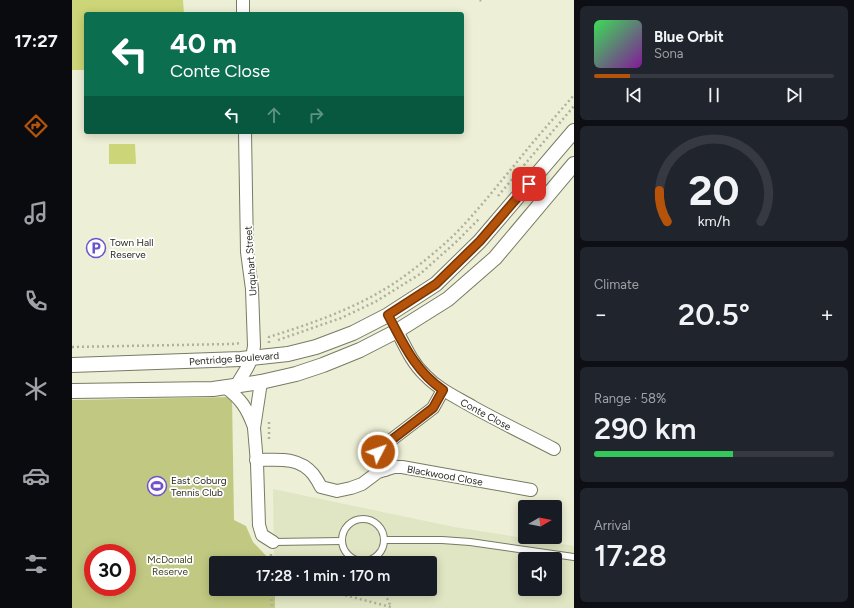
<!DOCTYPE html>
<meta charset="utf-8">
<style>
:root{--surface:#171b24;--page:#20242c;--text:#f1f3f6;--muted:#9ea1a6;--line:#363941;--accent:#b45309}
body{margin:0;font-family:Figtree,sans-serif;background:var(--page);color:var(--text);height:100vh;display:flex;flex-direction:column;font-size:15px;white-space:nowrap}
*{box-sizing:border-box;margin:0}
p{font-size:13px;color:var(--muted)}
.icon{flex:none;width:22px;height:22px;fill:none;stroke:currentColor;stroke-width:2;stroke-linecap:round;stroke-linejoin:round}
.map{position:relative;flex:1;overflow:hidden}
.side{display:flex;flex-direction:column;gap:6px;padding:6px;background:#0d0f14;width:280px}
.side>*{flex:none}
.banner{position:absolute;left:12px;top:12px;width:380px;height:122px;border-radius:4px;box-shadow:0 2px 10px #0003;background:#0b6e4f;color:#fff;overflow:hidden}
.needle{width:26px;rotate:81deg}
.controls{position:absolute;left:446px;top:500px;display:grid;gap:8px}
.controls a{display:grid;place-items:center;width:44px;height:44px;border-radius:4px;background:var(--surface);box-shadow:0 2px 10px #0003;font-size:20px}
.speed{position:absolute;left:12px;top:544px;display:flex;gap:8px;font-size:20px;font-weight:700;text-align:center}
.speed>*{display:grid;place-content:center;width:52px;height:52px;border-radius:50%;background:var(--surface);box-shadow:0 2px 10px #0003;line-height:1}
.speed .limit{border:6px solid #d22;background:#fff;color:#111}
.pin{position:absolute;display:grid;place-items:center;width:34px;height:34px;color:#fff;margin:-17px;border-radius:8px;box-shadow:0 2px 6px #0006}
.me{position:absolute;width:44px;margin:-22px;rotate:49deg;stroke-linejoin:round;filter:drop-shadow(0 0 3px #0008)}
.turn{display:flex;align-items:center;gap:14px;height:84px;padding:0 20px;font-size:18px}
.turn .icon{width:52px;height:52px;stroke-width:2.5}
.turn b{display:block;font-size:28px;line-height:34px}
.lanes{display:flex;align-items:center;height:38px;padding:0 20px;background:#0003;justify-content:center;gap:20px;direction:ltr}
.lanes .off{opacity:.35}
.big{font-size:30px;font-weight:600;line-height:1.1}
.side .card{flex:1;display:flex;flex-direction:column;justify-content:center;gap:6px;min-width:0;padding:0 14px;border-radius:6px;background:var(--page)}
.side .dial{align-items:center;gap:0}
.dial svg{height:104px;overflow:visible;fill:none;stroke:var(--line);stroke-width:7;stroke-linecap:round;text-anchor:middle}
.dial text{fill:var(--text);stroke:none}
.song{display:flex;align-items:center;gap:12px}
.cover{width:48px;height:48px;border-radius:6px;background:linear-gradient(135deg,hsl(130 70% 55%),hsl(290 70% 35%))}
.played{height:4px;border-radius:2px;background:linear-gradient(90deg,var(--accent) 15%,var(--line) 15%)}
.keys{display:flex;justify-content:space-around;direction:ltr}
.heat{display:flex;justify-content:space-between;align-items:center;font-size:22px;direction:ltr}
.charge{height:6px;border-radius:3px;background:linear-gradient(90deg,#34c759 58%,var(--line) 0)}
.trip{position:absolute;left:137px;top:556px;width:228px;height:40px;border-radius:4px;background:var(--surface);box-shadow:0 2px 10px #0003;font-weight:600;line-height:40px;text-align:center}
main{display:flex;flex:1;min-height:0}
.tab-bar{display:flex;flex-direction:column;width:72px;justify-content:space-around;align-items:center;background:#090b0e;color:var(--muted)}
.tab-bar .icon{width:28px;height:28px}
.tab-bar .selected{color:var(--accent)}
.tab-bar b{font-size:18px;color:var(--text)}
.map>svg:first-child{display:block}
.built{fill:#e0e5c3;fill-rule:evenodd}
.green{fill:#c1c881;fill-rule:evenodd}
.building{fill:#ccd577}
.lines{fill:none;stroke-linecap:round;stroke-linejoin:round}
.service-casing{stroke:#787b64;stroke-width:8}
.minor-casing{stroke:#787b64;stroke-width:14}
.tertiary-casing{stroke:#787b64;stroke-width:16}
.path{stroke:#afb19c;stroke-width:2.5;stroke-dasharray:2 3;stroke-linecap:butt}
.service{stroke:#fff;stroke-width:6}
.minor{stroke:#fff;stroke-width:12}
.tertiary{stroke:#fff;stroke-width:14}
.route-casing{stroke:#753606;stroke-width:10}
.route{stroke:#b45309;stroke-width:7}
.labels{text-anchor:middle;stroke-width:3.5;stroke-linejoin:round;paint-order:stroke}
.poi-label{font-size:10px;fill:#292a20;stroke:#fff;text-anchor:start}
.street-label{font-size:10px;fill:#292a20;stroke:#fff}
.park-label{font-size:10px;fill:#3e421a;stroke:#fff}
</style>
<main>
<nav class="tab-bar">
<b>17:27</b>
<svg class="icon selected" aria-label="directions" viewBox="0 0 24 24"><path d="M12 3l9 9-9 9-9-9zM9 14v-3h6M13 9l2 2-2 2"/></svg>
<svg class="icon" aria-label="music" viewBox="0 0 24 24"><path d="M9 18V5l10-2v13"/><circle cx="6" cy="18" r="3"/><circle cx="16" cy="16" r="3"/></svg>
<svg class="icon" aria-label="phone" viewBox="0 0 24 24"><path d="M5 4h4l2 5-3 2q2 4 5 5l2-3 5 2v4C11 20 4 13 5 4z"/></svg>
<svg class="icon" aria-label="climate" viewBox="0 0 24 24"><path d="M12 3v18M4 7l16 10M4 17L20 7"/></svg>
<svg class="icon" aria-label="car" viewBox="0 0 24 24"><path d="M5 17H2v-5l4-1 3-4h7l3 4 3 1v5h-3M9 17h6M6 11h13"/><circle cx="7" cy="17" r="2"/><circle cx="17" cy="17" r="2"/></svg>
<svg class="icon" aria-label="filters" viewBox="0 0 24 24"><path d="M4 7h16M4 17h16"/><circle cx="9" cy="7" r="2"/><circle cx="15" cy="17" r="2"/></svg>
</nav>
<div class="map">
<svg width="502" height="608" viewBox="0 0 502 608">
<rect width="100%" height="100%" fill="#edf0d6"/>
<path class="built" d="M201 489 382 527 502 546V608H203V589H358V563H202ZM453 559H483V589H453Z"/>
<path class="green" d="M160 397 162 520 174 526 181 542 201 563H144V589H203V608H0V400ZM21 553H55V587H21Z"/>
<g class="building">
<path d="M0 0H111L112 14H14V70H0Z"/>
<path d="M37 144H63L64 164H37Z"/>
</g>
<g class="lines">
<defs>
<g id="service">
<circle cx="291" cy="540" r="21"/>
<path d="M313 540H370L398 542 502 557"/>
<path d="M201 542 270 541"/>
</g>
<g id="minor">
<path d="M171 0V14"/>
<path d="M325 331C333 346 340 363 353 375 366 389 384 397 401 407 428 422 455 435 482 449"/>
<path d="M189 382 182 428 185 463 187 525 190 535 201 542"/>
<path d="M164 386 175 368 180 358 182 346 180 289 175 252 173 132"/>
<path d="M153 387C169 399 175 408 182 427"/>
<path d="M184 460C205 460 226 456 241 474 244 478 247 483 249 487L265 491 279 488 290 484 306 472 322 467H330L459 490"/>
<path d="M313 470C310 464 305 457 306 450L361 408 371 390"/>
</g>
<g id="tertiary">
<path d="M0 365 169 359 216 354 244 347 281 333 316 315 364 284 408 241 502 131"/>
<path d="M0 391 141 389 189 382 224 374 251 365 288 350 325 331 376 299 423 258 502 164"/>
</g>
</defs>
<use href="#service" class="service-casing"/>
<use href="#minor" class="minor-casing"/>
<use href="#tertiary" class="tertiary-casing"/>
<g class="path">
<path d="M408 0 409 1"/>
<path d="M426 196 502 106"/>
<path d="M206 340 269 318 303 302 348 274 384 242 408 218"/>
<path d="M197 343V337C241 323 285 308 324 282 344 268 364 252 381 236 404 213 424 187 445 162 463 139 483 117 502 95"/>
<path d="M0 347 159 344 169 343"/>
<path d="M197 422V441"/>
<path d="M199 554V563"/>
<path d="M199 589 200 608"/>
<path d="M249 589 319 607"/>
<path d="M311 589 319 607"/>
</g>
<use href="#service" class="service"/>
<use href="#minor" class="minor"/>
<use href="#tertiary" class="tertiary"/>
</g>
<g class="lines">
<defs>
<path id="route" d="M306 452V450L313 445 361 408 371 390C343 371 331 343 316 315L364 284 408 241 457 184"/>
</defs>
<use href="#route" class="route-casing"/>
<use href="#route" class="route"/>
</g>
<defs>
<symbol id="parking-ring" viewBox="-11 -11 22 22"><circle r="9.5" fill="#fff" stroke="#6f52cc" stroke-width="1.5"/><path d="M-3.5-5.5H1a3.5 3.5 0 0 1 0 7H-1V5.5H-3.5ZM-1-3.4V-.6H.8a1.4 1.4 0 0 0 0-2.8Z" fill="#6f52cc"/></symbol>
<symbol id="stadium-ring" viewBox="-11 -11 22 22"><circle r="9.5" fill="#fff" stroke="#6f52cc" stroke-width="1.5"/><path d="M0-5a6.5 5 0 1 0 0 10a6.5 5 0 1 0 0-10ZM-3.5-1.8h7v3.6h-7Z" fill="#6f52cc"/></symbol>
</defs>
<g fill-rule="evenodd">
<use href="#parking-ring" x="13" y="237" width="22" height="22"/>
<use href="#stadium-ring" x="74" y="475" width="22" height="22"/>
</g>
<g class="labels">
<g class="poi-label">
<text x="38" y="246">Town Hall<tspan x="38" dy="12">Reserve</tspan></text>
<text x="99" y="484">East Coburg<tspan x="99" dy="12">Tennis Club</tspan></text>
</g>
<g class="street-label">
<text transform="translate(178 261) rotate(-94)" y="4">Urquhart Street</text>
<text transform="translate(162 358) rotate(-4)" y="4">Pentridge Boulevard</text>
<text transform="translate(414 414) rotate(28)" y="4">Conte Close</text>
<text transform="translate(373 475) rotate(10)" y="4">Blackwood Close</text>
</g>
<g class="park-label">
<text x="98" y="563">McDonald<tspan x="98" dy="12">Reserve</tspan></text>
</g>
</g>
</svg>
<div class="controls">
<a><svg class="needle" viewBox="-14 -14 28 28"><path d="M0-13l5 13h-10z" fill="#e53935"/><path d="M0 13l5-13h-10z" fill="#9ea1a6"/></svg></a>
<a><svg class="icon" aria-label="sound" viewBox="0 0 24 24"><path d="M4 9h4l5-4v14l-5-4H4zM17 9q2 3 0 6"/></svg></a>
</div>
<div class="speed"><div class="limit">30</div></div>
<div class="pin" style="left:457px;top:184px;background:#d93025"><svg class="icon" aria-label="arrive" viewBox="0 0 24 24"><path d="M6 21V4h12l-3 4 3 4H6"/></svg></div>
<svg class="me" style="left:306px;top:452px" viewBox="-20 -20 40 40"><circle r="17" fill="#b45309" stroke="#fff" stroke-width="3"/><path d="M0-11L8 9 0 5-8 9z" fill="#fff"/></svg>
<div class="trip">17:28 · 1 min · 170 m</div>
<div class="banner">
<div class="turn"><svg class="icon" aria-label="left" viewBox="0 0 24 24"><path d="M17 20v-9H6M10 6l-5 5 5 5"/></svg><div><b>40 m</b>Conte Close</div></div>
<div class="lanes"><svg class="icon" aria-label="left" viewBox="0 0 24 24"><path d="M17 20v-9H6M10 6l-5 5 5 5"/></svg><svg class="icon off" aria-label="ahead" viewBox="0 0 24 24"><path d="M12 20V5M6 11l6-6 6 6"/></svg><svg class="icon off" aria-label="right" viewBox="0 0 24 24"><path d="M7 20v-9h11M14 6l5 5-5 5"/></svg></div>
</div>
</div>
<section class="side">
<div class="card">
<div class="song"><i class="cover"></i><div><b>Blue Orbit</b><p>Sona</p></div></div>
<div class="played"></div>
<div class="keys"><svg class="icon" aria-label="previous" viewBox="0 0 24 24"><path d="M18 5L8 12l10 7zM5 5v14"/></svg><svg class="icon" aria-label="pause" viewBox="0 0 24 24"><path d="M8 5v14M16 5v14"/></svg><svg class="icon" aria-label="next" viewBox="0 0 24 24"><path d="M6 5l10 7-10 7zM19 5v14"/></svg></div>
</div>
<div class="card dial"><svg viewBox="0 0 100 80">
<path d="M14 69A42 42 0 1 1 86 69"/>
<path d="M14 69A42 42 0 0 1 8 45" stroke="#b45309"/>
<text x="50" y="56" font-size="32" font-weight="700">20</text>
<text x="50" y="72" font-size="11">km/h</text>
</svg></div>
<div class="card"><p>Climate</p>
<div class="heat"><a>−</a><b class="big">20.5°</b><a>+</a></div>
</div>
<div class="card"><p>Range · 58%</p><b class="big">290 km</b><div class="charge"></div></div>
<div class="card"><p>Arrival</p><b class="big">17:28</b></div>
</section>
</main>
